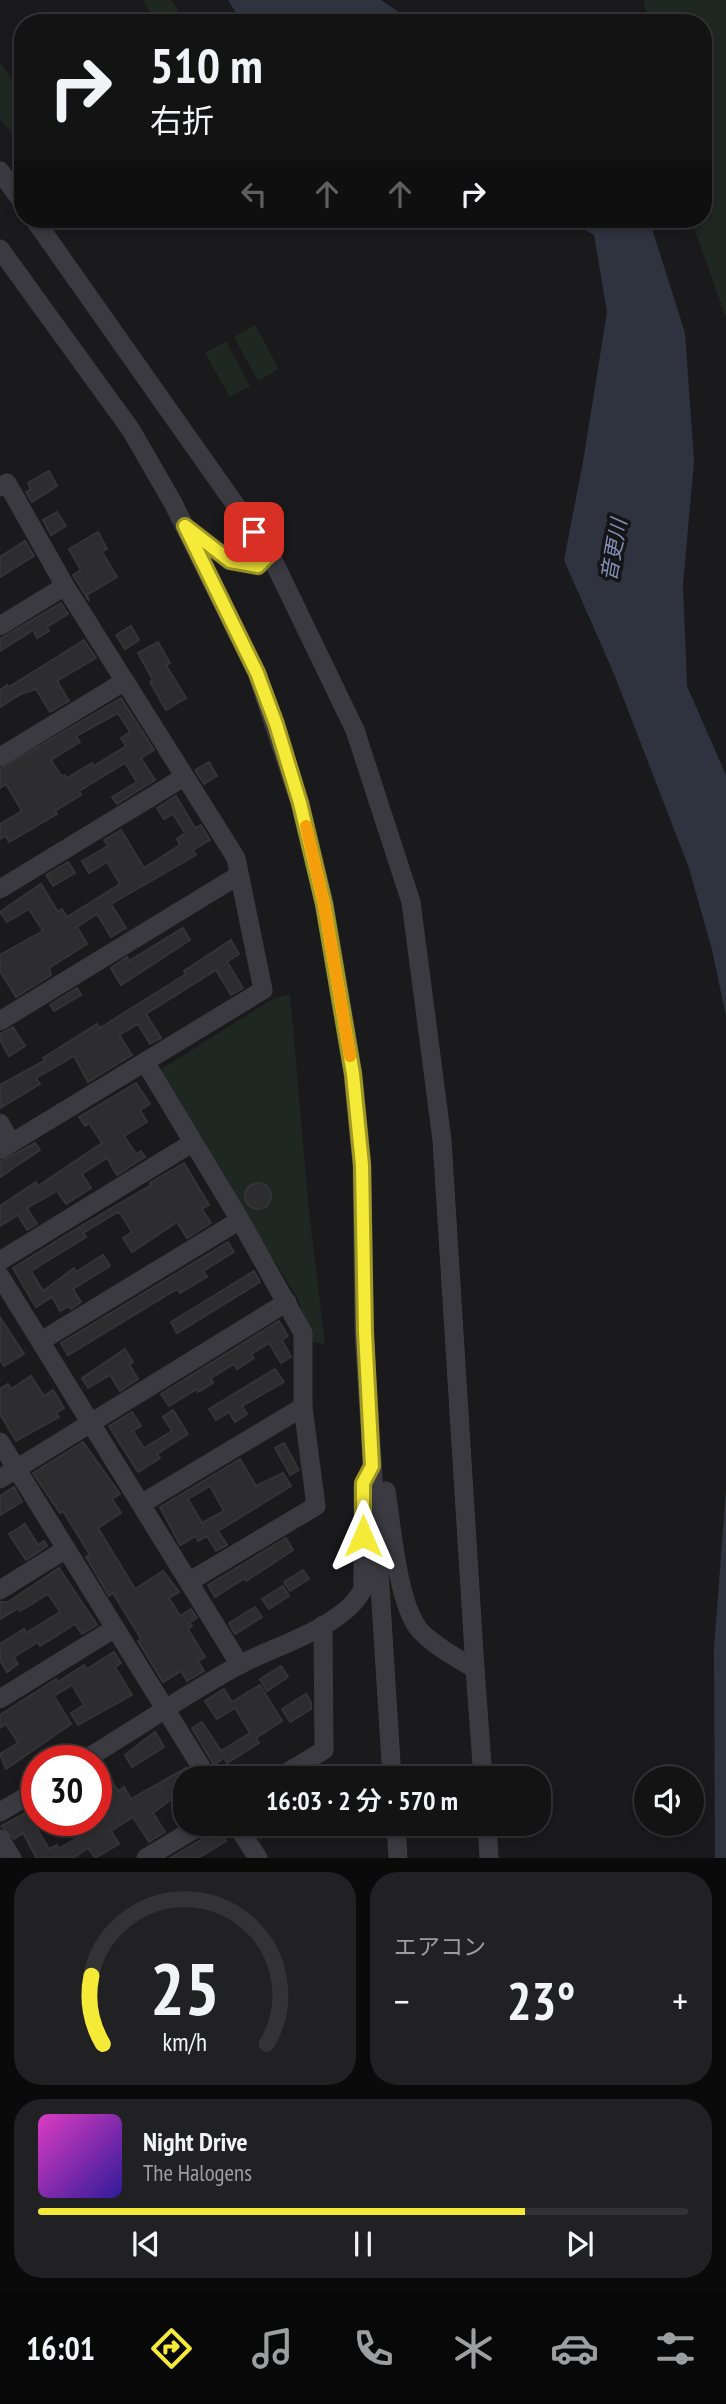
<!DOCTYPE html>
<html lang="ja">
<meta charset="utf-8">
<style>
:root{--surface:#141314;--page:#212022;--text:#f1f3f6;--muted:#9d9ea0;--line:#333234;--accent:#f5ea38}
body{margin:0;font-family:"PT Sans Narrow","Noto Sans JP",sans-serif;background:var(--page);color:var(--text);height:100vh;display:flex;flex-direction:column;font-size:26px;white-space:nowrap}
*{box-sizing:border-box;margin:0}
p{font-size:23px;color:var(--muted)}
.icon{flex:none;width:38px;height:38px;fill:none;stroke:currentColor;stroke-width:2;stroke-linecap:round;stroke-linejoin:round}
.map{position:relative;height:1858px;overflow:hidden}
.drawer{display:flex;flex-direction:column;gap:14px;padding:14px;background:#0b0a0b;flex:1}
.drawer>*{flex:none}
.guide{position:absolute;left:14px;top:14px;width:698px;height:214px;border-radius:28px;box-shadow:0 4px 10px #0003,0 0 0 2px var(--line);background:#141314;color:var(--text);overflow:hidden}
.fabs{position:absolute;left:634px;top:1766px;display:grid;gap:14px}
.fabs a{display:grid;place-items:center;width:70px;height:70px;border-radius:50%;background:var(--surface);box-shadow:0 4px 10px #0003,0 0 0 2px var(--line);font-size:35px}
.speed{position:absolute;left:21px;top:1745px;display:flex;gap:14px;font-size:35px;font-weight:700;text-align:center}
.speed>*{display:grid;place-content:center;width:91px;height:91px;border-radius:50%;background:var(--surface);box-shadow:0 4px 10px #0003,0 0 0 2px var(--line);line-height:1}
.speed .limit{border:10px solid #d22;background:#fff;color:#111}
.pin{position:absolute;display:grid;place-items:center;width:60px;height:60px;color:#fff;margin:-30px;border-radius:14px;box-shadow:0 4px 10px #0006}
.me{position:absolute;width:77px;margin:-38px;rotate:0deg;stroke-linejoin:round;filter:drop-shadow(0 0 5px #0008)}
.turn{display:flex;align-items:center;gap:24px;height:147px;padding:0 21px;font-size:32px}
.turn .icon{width:91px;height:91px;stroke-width:2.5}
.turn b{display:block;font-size:49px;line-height:60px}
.lanes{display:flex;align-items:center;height:66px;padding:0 21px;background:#0003;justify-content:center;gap:35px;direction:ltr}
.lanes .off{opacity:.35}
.big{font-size:52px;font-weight:600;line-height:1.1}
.drawer .tile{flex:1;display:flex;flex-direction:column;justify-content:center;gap:10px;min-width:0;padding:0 24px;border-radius:28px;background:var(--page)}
.drawer .dial{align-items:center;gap:0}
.dial svg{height:182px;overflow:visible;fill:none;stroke:var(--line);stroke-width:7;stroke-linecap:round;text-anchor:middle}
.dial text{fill:var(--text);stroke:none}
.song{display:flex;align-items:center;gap:21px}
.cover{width:84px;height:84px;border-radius:10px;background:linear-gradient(135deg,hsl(310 70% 55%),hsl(250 70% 35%))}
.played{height:7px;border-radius:4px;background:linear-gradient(90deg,var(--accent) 75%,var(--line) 75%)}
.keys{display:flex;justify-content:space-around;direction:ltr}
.heat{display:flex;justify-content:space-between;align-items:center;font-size:38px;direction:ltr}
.drawer .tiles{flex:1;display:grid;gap:14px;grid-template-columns:1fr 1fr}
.tile:last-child{grid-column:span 2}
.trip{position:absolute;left:173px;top:1766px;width:378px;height:70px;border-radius:28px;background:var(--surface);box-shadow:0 4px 10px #0003,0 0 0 2px var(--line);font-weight:600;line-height:70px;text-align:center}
.menu{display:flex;height:112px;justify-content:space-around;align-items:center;background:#080808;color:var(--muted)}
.menu .icon{width:49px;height:49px}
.menu .selected{color:var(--accent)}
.menu b{font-size:32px;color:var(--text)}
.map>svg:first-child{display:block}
.green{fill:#1f2722}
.water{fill:#2f3340}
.building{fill:#2d2c2f;stroke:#343337;stroke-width:2;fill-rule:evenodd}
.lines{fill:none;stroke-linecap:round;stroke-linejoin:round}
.minor{stroke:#3b3a41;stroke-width:19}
.route-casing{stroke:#9f9824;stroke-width:18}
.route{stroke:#f5ea38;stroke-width:12}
.slow{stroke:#f59e0b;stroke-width:12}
.labels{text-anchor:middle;stroke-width:7;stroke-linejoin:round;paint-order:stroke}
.water-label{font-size:21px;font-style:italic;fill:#828fb6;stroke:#151416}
</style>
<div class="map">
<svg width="726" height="1858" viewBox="0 0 726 1858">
<rect width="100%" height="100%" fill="#1a191b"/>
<g class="green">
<path d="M142 0H171L187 23H158Z"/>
<path d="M644 0H726V318L691 219H704V23H647Z"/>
<path d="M0 63 23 94V150L0 118Z"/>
<path d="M255 325 279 369 258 381 234 337Z"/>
<path d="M226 341 250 386 230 397 205 353Z"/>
<path d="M290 994 309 1211 325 1344 313 1342 297 1297 157 1072 274 998Z"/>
</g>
<g class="water">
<path d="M228 0H381L415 23H242Z"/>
<path d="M566 219H649L685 333 694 461 683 585 687 686 726 775V1016L712 950 689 868 614 674 564 560 583 462 607 312 594 235Z"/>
<path d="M726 1490V1858H715L714 1648Z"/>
</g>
<g class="building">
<path d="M49 471 57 486 32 502 26 492 31 489 28 483Z"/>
<path d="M57 512 66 526 51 535 43 520Z"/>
<path d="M98 532 107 549 102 552 117 577 87 595 89 601 73 575 81 570 69 549Z"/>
<path d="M25 541 34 556 0 577V557Z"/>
<path d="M61 603 68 614 47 627 49 631 37 638 33 630 0 651V639Z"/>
<path d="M131 626 139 640 125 649 116 635Z"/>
<path d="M84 640 96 658 57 681 69 701 50 712 36 689 21 694 0 707V690L7 685 9 687Z"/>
<path d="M158 642 170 663 166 665 186 698 166 710 150 682 153 680 138 653Z"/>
<path d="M121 698 154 750 141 758 155 780 117 804 112 797 137 782 125 763 79 791 81 795 55 811 57 814 9 842 6 836 0 839V824L22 811 6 784 0 788V769ZM118 713 130 732 121 738 126 746 94 766 92 763 67 778 65 775 62 777 51 760 80 742 76 736Z"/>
<path d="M209 762 217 776 204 784 195 770Z"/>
<path d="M176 796 195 828 201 825 210 840 193 850 196 855 111 904 126 928 111 937 97 914 77 927 87 944 49 968 51 975 16 997 0 971V955L43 931 29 909 7 922 0 912 41 884 58 912 62 909 67 917 120 884 107 862 89 873 82 861 108 846 104 840 121 830 144 868 180 845 177 839 185 833 173 814 164 819 157 808Z"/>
<path d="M68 862 75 873 53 886 46 875Z"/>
<path d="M183 928 190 940 121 985 111 968 127 957 129 961Z"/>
<path d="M231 940 239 954 227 962 243 988 231 995 216 970 146 1014 161 1038 150 1044 138 1024 119 1035 132 1055 88 1082 74 1056 36 1078 40 1084 0 1108V1085L44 1061 43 1058 97 1024 100 1028 135 1006 186 974 184 971Z"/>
<path d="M77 988 81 995 54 1011 50 1005Z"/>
<path d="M13 1027 25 1046 9 1056 0 1040V1034Z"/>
<path d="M136 1083 150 1104 140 1110 147 1122 124 1136 136 1154 141 1151 145 1157 117 1175 107 1158 82 1174 91 1188 66 1204 57 1191 27 1208 37 1224 27 1230 18 1215 0 1226V1206L36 1182 38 1186 102 1143 89 1123 85 1126 79 1117Z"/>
<path d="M35 1143 40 1150 0 1177V1162Z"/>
<path d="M184 1163 209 1205 202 1209 211 1223 187 1238 177 1222 132 1252 123 1238 132 1232 120 1213H116L85 1232 81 1226 151 1185 150 1183Z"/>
<circle cx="258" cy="1196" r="13"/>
<path d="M79 1227 86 1237 31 1271 43 1291 74 1268 76 1272 103 1255 110 1266 73 1289 81 1302 71 1309 69 1306 60 1311 52 1297 36 1307 13 1268Z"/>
<path d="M228 1242 234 1252 203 1271 207 1277 180 1293 177 1289 68 1355 61 1343Z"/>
<path d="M254 1271 260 1282 177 1333 171 1322Z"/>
<path d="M0 1317 24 1354 4 1366 0 1360Z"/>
<path d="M279 1321 288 1336 282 1340 291 1357 281 1363 269 1343 251 1354 254 1358 237 1369 234 1364 211 1378 213 1383 198 1392 197 1389 169 1406 161 1394Z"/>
<path d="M125 1349 133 1362 129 1364 138 1379 120 1391 110 1375 88 1388 82 1378Z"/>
<path d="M275 1369 284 1382 242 1406 247 1414 235 1422 229 1412 216 1420 209 1409Z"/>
<path d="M31 1376 44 1396 53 1390 64 1408 56 1413 59 1417 16 1441 0 1414V1389L8 1384 11 1389Z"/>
<path d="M173 1410 188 1434 157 1454 160 1458 138 1472 109 1426 132 1412 141 1426 133 1431 144 1448 172 1431 163 1417Z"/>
<path d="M83 1442 120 1494 112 1499 121 1513 98 1528 135 1589 163 1571 179 1592 169 1598 180 1616 191 1609 197 1618 189 1623 192 1626 188 1629 205 1657 198 1661 204 1671 187 1681 181 1671 163 1682 138 1641 141 1639 113 1593 109 1596 86 1557 90 1555 63 1511 60 1513 33 1473Z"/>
<path d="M284 1443 299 1470 290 1475 275 1448Z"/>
<path d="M240 1459 256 1486 283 1473 291 1486 218 1531 227 1545 216 1551 207 1536 198 1541 196 1536 180 1545 160 1507ZM210 1486 224 1511 202 1523 188 1499Z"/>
<path d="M14 1487 22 1502 0 1515V1496Z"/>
<path d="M25 1524 38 1545 44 1541 47 1546 26 1560 9 1534Z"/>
<path d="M286 1538 293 1550 246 1581 245 1578 215 1597 208 1585Z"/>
<path d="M59 1568 97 1625 82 1634 75 1624 40 1646 38 1642 14 1657 18 1664 7 1672 0 1660V1644L24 1629 26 1633 60 1612 48 1594 20 1611 19 1608 0 1619V1602H8Z"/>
<path d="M303 1570 309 1579 290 1591 284 1582Z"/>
<path d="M283 1586 289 1596 269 1609 262 1599Z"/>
<path d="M255 1607 262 1617 235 1634 229 1623Z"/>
<path d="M114 1652 121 1663 115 1667 132 1695 78 1725 71 1713 84 1705 72 1685 54 1696 71 1724 6 1769 0 1754 18 1743 6 1724 0 1728V1715L56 1679 58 1682 84 1665 87 1669Z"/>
<path d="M281 1666 288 1677 267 1691 260 1679Z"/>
<path d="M260 1685 282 1721 256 1738 259 1743 227 1763 224 1758 214 1765 192 1728 202 1722 221 1751 250 1733 235 1708 217 1719 205 1701 224 1689 232 1702Z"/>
<path d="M306 1694 311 1702V1709L290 1722 282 1709Z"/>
<path d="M155 1732 164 1747 132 1767 125 1755Z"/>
<path d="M186 1768V1788L153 1813 165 1832 149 1842 133 1817 111 1831 119 1844 95 1858 88 1848 73 1858H35L36 1857 23 1833 14 1839 1 1826 37 1807 35 1825 49 1849 57 1845 58 1849 96 1827V1774L104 1769 118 1791 124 1787 131 1799Z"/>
<path d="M250 1824H283L260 1838Z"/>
<path d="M216 1825 226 1841 198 1858H170L209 1835Z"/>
</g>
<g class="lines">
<g class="minor">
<path d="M0 171 23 203"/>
<path d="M34 219 270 554 258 566 230 561 190 530"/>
<path d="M0 249 131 430 173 503 257 673 300 803 324 903 353 1074 362 1165 364 1332 392 1778"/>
<path d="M0 487 7 483 65 586 236 858 263 990 0 1150"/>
<path d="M270 554 355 730 411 902 442 1140 475 1669C459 1659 429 1643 418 1628 397 1599 392 1527 386 1491"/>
<path d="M0 626 65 586"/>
<path d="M0 757 125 681"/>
<path d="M0 889 184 777"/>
<path d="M0 1021 239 875"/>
<path d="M145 1062 240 1220 303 1333V1407L316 1506 190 1581"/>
<path d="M0 1123 11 1143"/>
<path d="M0 1261 192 1143"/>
<path d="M0 1276 240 1665"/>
<path d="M41 1341 240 1220"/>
<path d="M0 1442 208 1778"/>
<path d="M0 1479 287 1302"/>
<path d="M141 1504 303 1407"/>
<path d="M0 1590 66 1549"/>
<path d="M475 1669 483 1778"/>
<path d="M0 1699 115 1628"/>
<path d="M84 1760C136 1729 187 1693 241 1664 277 1645 344 1627 363 1589V1485"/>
<path d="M278 1778 324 1750 323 1625"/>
<path d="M0 1812 37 1790"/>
<path d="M236 1824 258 1858"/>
<path d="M396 1824 398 1858"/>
<path d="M487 1824 489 1858"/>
<path d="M0 1839 12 1858"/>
<path d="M146 1858 203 1824"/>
</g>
</g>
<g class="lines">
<defs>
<path id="route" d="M254 532 270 554 258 566 230 561 185 526 257 673 276 724 300 803 324 904 353 1074 362 1165 365 1332 372 1466 363 1483V1536"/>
</defs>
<use href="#route" class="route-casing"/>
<use href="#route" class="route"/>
<path class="slow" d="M306 826 324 904 350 1056"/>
</g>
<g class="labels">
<g class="water-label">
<text transform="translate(614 550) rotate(-80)" y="7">音更川</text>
</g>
</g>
</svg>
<div class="fabs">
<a><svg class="icon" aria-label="sound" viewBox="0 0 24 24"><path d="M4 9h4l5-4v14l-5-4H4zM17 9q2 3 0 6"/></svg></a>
</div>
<div class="speed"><div class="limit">30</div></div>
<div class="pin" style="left:254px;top:532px;background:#d93025"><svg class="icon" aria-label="arrive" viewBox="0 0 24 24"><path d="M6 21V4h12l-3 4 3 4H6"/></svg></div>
<svg class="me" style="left:363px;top:1536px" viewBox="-20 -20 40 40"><path d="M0-17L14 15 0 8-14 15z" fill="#f5ea38" stroke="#fff" stroke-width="4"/></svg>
<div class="trip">16:03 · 2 分 · 570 m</div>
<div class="guide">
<div class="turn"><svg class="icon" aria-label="right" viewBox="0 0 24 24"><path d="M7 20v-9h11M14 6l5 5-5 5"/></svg><div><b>510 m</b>右折</div></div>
<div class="lanes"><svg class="icon off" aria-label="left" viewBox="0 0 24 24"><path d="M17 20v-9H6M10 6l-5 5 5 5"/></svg><svg class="icon off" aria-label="ahead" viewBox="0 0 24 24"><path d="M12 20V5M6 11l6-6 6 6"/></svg><svg class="icon off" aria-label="ahead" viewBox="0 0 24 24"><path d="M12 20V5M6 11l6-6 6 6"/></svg><svg class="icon" aria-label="right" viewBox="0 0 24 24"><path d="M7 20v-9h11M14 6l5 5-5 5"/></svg></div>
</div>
</div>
<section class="drawer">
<div class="tiles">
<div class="tile dial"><svg viewBox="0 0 100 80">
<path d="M14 69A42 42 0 1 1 86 69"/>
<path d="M14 69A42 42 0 0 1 9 39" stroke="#f5ea38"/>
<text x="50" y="56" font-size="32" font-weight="700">25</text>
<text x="50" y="72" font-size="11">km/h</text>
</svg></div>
<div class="tile"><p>エアコン</p>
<div class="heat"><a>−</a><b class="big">23°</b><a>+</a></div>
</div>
<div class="tile">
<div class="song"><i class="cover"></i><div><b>Night Drive</b><p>The Halogens</p></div></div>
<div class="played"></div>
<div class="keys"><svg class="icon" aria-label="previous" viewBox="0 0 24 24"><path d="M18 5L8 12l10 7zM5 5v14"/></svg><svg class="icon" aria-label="pause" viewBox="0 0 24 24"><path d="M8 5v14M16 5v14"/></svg><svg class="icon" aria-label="next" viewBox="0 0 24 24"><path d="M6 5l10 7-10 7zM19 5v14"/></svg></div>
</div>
</div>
</section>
<nav class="menu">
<b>16:01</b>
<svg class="icon selected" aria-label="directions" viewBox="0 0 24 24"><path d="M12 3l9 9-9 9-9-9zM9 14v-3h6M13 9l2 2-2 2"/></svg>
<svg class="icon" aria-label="music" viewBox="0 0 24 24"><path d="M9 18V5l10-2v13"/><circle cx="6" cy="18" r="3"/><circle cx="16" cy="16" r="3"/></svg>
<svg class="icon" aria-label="phone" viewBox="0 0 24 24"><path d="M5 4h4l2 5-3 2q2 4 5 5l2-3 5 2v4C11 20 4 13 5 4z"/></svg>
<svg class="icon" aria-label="climate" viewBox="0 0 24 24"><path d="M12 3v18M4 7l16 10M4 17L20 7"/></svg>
<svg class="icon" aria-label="car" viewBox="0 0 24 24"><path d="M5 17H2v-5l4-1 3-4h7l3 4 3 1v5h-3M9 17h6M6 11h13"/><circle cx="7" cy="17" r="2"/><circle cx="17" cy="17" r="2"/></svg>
<svg class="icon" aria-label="filters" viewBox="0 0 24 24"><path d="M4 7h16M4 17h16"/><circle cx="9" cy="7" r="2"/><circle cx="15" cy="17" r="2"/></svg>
</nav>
